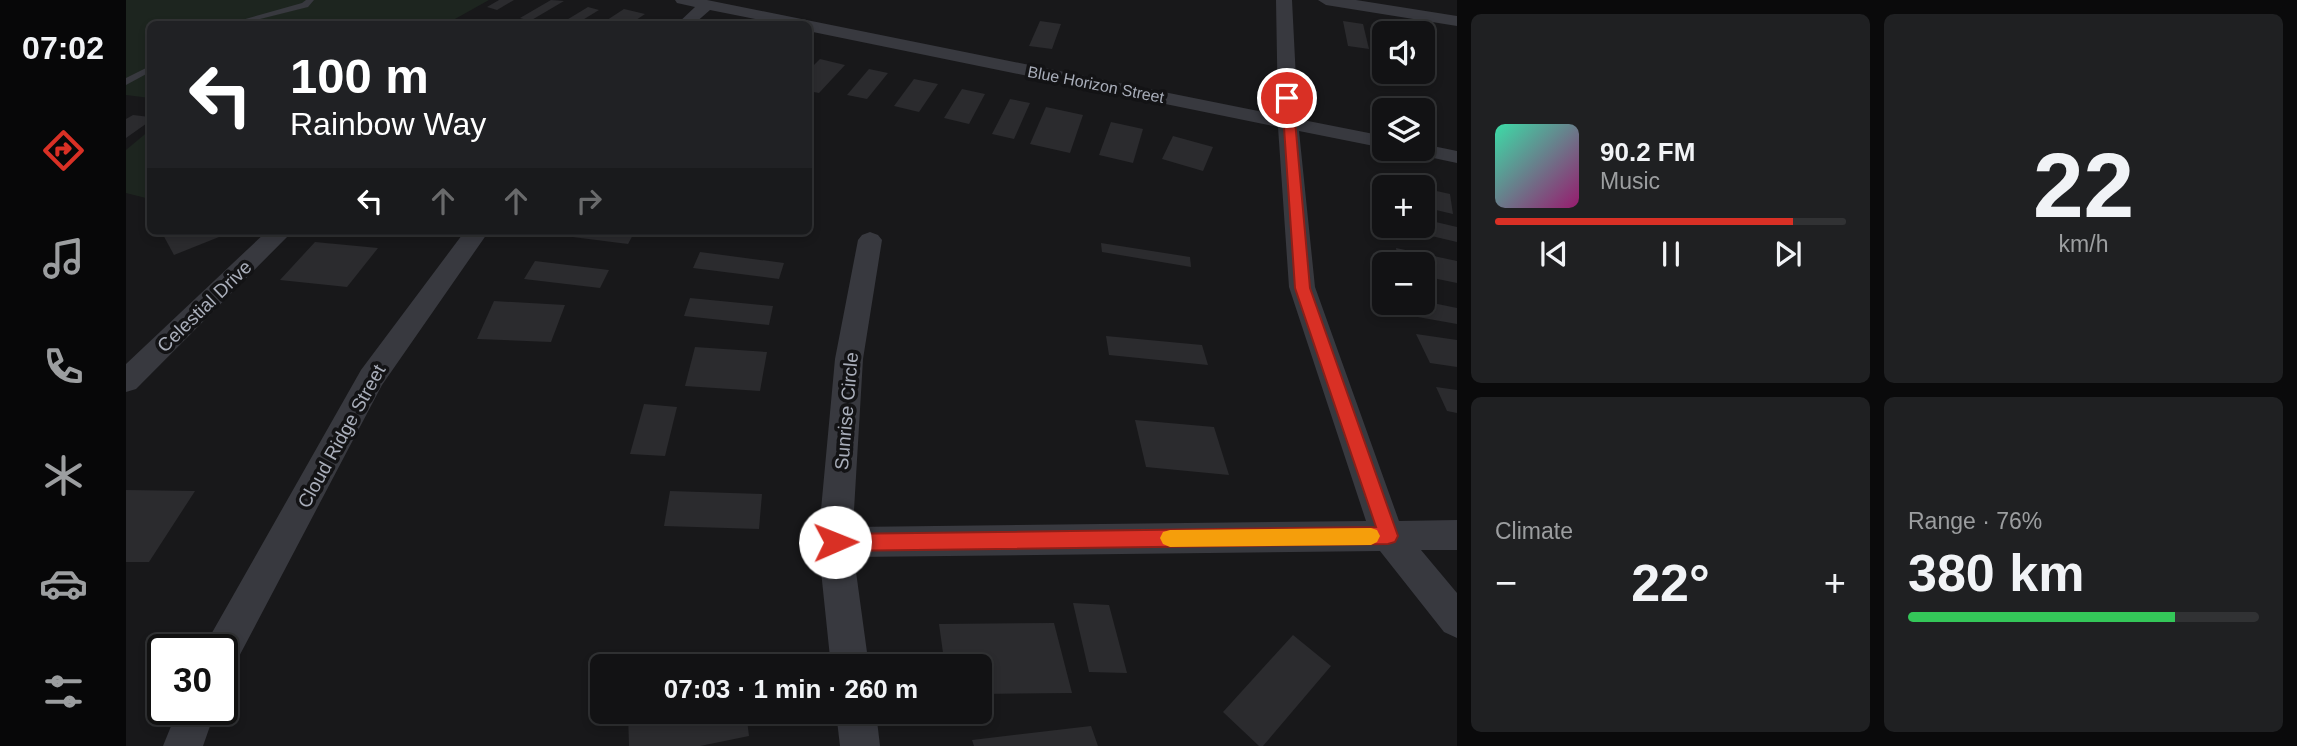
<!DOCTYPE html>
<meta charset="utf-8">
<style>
:root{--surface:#121214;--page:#1f2022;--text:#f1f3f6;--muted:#9c9ea0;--line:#313234;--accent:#d93025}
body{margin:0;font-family:Arial,sans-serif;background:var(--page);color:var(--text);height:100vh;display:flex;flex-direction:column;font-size:26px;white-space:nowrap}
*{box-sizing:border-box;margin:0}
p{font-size:23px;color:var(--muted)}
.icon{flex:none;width:38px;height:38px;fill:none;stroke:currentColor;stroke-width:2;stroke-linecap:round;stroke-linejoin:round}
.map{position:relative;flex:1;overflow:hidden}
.drawer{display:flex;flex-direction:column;gap:14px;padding:14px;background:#0a0a0b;width:840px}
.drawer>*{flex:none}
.top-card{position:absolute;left:21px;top:21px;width:665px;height:214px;border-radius:10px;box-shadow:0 4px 10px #0003,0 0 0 2px var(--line);background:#202124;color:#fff;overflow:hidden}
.controls{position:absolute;left:1246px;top:21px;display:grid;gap:14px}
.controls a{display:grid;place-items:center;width:63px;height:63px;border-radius:10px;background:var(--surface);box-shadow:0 4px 10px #0003,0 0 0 2px var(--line);font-size:35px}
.speed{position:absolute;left:21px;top:634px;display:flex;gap:14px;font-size:35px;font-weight:700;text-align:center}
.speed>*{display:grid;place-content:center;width:91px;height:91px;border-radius:50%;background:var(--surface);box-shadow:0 4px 10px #0003,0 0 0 2px var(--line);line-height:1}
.speed .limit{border:4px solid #111;border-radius:10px;background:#fff;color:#111}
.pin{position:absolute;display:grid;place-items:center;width:60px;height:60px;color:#fff;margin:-30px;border:4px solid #fff;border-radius:50%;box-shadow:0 2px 7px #0007}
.me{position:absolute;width:77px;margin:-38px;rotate:89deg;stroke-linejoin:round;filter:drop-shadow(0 0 5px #0008)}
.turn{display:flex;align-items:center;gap:24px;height:147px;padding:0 28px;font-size:32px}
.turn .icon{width:91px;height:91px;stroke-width:2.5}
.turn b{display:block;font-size:49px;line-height:60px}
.lanes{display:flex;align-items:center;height:66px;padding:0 28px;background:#0003;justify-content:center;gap:35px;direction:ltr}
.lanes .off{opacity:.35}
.big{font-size:52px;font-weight:700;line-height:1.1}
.drawer .tile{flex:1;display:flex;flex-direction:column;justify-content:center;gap:10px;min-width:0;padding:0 24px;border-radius:10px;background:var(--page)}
.drawer .dial{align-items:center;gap:0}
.dial b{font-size:91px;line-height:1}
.song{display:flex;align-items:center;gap:21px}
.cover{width:84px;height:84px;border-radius:10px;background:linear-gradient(135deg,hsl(160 70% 55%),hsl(320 70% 35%))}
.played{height:7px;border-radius:4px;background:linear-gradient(90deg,var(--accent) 85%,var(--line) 85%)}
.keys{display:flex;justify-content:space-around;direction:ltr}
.heat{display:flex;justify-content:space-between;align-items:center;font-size:38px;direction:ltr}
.charge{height:10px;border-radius:5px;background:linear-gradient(90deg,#34c759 76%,var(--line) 0)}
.drawer .tiles{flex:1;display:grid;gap:14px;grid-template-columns:repeat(2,1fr)}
.trip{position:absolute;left:464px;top:654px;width:402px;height:70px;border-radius:10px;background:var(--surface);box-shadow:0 4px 10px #0003,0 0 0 2px var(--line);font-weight:700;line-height:70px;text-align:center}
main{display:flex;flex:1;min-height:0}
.menu{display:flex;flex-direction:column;width:126px;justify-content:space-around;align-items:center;background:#070708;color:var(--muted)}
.menu .icon{width:49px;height:49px}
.menu .current{color:var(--accent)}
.menu b{font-size:32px;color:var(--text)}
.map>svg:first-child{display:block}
.green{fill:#1d251f}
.building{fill:#2b2b2e}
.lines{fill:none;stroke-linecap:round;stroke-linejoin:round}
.lane{fill:#38393f;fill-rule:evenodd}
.street{fill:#38393f;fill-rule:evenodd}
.route{fill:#d93025;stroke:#8d1f18;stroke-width:2}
.slow{fill:#f59e0b}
.labels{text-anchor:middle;stroke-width:7;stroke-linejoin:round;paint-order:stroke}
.far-street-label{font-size:16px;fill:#a9aeba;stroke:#131315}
.street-label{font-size:19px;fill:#a9aeba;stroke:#131315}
</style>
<main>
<nav class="menu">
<b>07:02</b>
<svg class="icon current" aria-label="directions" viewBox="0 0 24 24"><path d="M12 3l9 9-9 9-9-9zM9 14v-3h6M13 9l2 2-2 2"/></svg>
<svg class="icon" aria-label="music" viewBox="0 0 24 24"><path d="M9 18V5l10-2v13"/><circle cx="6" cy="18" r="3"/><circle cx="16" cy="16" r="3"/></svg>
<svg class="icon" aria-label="phone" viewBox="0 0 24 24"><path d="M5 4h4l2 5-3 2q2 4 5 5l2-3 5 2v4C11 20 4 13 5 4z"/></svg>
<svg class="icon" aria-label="climate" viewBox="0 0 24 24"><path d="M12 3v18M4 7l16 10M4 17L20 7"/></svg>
<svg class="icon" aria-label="car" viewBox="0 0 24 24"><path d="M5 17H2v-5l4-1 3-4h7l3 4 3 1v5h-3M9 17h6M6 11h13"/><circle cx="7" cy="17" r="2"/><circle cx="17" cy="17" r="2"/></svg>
<svg class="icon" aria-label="filters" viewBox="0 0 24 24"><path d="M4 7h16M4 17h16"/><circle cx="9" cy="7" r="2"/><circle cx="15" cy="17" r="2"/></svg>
</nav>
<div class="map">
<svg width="1331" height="746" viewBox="0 0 1331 746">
<rect width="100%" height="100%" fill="#18181a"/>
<g class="green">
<path d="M0 0H363L320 24H24V98L0 95Z"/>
<path d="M24 130V199L0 193V150Z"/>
</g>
<g class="building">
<path d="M373 0H388L371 10 361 7Z"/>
<path d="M425 0 438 1 404 21 394 18Z"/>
<path d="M462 7 473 10 450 24H434Z"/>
<path d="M498 9 519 14 504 24H475Z"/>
<path d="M914 21 935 24 926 49 903 46Z"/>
<path d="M1217 21 1237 24 1243 49 1222 46Z"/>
<path d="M694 59 719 65 693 93 682 91V71Z"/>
<path d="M743 69 762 73 741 99 721 95Z"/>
<path d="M788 79 812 84 793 112 768 106Z"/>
<path d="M836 89 859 94 843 124 818 118Z"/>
<path d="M884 99 904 103 888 139 866 134Z"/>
<path d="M920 107 957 115 944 153 904 144Z"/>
<path d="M7 115 24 117V121L0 138V119Z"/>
<path d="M985 122 1017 129 1007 163 973 155Z"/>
<path d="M1047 136 1087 147 1077 171 1036 159Z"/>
<path d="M1258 179 1289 186V187H1258Z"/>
<path d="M1297 188 1324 194 1327 214 1297 207Z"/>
<path d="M1297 219 1331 227V242L1267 227 1297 226Z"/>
<path d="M35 231H108L48 255Z"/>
<path d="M424 231H509L502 244 423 234Z"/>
<path d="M189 242 252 248 221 287 154 280Z"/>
<path d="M975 243 1064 257 1065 267 976 252Z"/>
<path d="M1270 248 1331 261V283L1297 276V264H1273Z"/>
<path d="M574 252 658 263 653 279 567 268Z"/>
<path d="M409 261 483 270 474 288 398 279Z"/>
<path d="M564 298 647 306 643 325 558 316Z"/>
<path d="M368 301 439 305 425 342 351 339Z"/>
<path d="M1297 301 1331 308V324L1286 316 1282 303Z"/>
<path d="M1290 334 1331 340V367L1304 363Z"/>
<path d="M980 336 1076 345 1082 365 983 355Z"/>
<path d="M569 347 641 352 634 391 559 386Z"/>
<path d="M1310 387 1331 390V413L1321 411Z"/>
<path d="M518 404 551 407 539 456 504 454Z"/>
<path d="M1009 420 1088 427 1103 475 1020 467Z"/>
<path d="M0 490 69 491 23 562H0Z"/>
<path d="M544 491 636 494 633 529 538 526Z"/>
<path d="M947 603 983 605 1001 673 963 672Z"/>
<path d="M928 623 946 693 854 694V667H819L813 624Z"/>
<path d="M1167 635 1205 666 1137 746H1133L1097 712Z"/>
<path d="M612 655 614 667H555L554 665Z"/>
<path d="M502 712H620L623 736 574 746H503Z"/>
<path d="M965 726 972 746H848L846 740Z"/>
</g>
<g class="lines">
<g class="lane">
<path d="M180 0H188L182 7 114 24H102L176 3Z"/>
<path d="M24 66V72L0 85V78Z"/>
</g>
<g class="street">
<path d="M549 0H581L1152 115 1150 0H1166L1172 119 1258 136V148L1173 131 1189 287 1273 521 1331 520V550H1295L1331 593V638L1318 632 1254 551 728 557 743 667H705L692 542 709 359 732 240 736 235 744 232 752 235 756 240 737 359 727 527 1240 521 1163 287 1152 127 682 31V24H655L584 10 568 24H551L569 7 551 3Z"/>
<path d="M1192 0H1230L1331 16V26L1200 5Z"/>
<path d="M1297 144 1331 151V163L1284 153 1281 149H1297Z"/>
<path d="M141 231H167L10 389 0 392V364Z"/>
<path d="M339 231H363L256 385 109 664 96 669V649H78L83 638 235 370Z"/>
<path d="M52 709H90L77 746H37Z"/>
<path d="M710 712H750L754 746H714Z"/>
</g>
</g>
<path class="route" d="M1161 95 1167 98 1184 288 1272 536 1269 542 1262 544 709 551 702 548 699 542 702 536 709 534 1250 527 1169 288 1156 98Z"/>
<path class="slow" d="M1245 528 1251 530 1254 536 1251 542 1245 545 1044 547 1037 544 1034 538 1037 532 1044 530Z"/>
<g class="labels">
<g class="far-street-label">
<text transform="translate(970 84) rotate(11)" y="6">Blue Horizon Street</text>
</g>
<g class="street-label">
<text transform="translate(78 306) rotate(-44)" y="7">Celestial Drive</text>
<text transform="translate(720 411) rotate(-85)" y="7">Sunrise Circle</text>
<text transform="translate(215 436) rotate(-61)" y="7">Cloud Ridge Street</text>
</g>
</g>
</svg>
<div class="controls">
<a><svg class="icon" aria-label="sound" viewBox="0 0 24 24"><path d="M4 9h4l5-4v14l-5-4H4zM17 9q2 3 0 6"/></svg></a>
<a><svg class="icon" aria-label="layers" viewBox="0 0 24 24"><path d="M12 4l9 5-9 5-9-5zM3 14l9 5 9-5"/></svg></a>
<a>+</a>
<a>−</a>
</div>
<div class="speed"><div class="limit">30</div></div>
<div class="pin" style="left:1161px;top:98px;background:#d93025"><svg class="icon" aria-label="arrive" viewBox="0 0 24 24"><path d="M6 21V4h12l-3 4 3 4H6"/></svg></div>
<svg class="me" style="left:709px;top:542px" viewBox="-20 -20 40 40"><circle r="19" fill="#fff"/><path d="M0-13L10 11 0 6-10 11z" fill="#d93025"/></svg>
<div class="trip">07:03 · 1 min · 260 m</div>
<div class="top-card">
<div class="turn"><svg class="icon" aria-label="left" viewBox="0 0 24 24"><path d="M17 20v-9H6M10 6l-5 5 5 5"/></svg><div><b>100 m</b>Rainbow Way</div></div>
<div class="lanes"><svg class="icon" aria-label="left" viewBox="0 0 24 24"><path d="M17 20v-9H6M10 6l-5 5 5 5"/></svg><svg class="icon off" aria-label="ahead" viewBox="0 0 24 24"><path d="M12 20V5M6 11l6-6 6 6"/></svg><svg class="icon off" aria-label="ahead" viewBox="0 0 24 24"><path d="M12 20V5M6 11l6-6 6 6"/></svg><svg class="icon off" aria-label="right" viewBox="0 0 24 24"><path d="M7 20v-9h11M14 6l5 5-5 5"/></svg></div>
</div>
</div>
<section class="drawer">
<div class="tiles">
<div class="tile">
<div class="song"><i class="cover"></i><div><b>90.2 FM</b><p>Music</p></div></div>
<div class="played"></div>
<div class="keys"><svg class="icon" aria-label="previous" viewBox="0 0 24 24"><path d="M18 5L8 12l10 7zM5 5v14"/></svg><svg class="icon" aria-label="pause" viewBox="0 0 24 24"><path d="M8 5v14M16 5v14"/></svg><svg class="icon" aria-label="next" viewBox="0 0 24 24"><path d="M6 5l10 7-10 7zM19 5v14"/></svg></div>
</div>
<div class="tile dial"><b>22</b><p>km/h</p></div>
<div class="tile"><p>Climate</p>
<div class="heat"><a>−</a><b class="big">22°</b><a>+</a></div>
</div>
<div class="tile"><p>Range · 76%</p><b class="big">380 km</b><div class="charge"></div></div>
</div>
</section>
</main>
